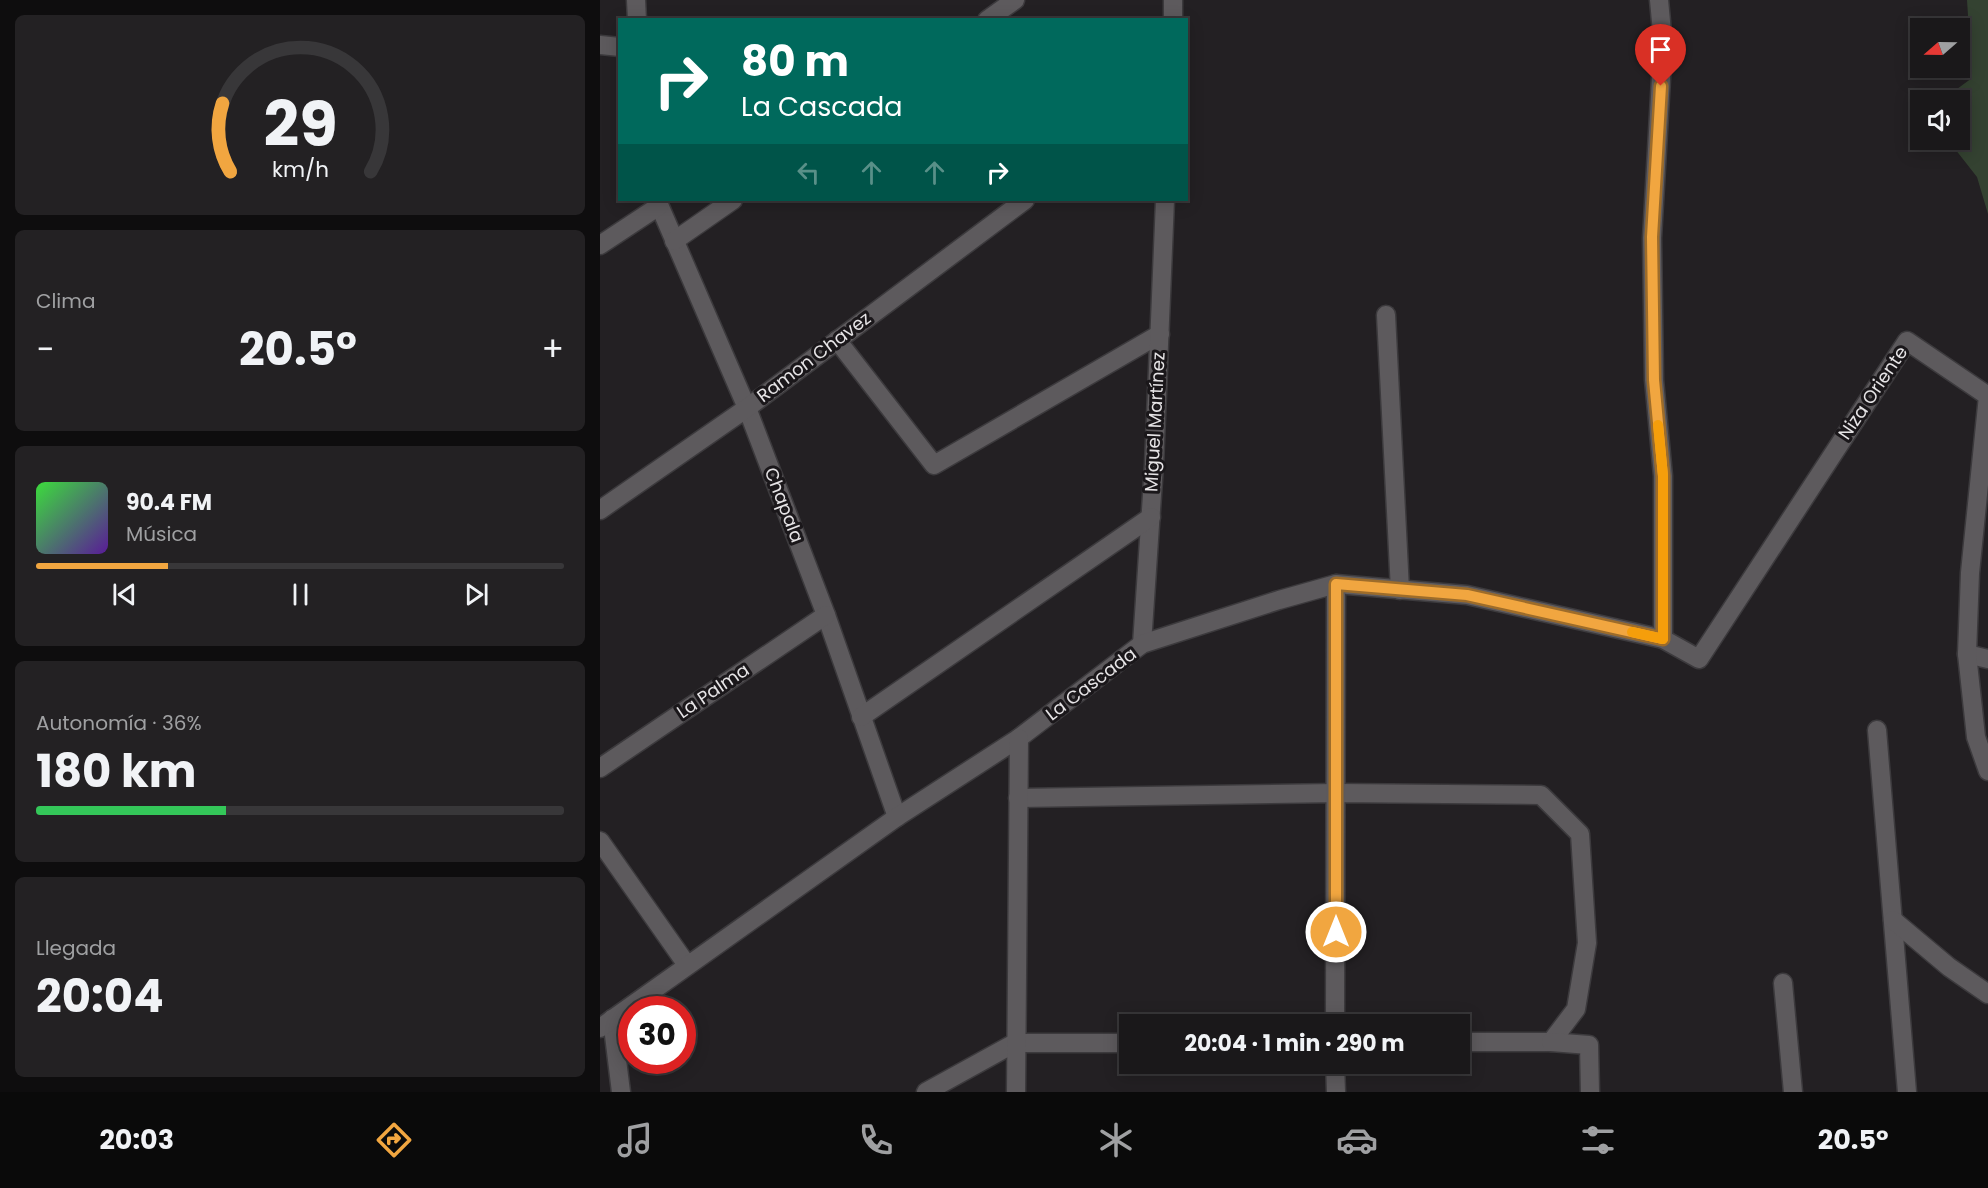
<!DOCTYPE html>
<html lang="es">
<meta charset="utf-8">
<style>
:root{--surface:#1a181a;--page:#232123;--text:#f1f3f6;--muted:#9fa0a2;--line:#383739;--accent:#f1a640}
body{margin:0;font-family:Poppins,sans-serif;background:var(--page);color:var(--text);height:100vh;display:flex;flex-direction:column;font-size:22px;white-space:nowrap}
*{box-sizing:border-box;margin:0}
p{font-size:20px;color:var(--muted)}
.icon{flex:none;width:33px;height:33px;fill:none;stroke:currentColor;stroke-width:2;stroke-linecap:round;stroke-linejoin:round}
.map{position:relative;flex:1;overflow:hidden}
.details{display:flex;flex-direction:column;gap:15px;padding:15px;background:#0e0d0e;width:600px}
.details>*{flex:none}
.guide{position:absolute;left:18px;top:18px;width:570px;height:183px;border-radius:0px;box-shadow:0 3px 15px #0003,0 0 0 2px var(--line);background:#00695c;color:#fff;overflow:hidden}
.needle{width:39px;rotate:250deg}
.fabs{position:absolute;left:1310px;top:18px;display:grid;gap:12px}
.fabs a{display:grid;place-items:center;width:60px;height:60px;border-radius:0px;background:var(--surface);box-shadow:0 3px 15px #0003,0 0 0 2px var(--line);font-size:30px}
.speed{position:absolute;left:18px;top:996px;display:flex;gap:12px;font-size:30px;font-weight:700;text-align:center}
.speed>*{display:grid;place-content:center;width:78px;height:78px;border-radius:50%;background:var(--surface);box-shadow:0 3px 15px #0003,0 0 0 2px var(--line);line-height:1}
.speed .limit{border:9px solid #d22;background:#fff;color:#111}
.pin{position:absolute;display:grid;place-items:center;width:51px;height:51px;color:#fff;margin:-62px -26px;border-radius:50% 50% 50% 0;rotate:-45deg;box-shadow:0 0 6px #0007}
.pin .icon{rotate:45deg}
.me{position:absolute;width:66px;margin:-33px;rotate:0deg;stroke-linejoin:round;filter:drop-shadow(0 0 4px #0008)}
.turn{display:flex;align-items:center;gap:21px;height:126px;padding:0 24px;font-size:27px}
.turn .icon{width:78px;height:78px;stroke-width:2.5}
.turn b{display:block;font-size:42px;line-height:51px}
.lanes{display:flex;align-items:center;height:57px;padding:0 24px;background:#0003;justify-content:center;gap:30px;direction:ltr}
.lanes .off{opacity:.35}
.big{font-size:45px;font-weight:700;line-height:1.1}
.details .card{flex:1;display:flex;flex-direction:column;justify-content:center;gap:9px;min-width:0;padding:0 21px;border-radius:9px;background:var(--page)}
.details .dial{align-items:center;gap:0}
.dial svg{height:156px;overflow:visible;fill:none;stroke:var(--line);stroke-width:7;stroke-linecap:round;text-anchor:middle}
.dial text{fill:var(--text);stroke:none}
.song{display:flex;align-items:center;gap:18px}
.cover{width:72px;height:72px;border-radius:9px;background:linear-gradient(135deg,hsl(120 70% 55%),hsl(270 70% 35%))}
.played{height:6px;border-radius:3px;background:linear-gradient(90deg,var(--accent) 25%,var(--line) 25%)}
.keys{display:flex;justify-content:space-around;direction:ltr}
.heat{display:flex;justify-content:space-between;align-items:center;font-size:33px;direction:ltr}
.charge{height:9px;border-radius:4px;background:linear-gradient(90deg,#34c759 36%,var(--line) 0)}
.trip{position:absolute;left:519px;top:1014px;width:351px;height:60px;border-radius:0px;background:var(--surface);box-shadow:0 3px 15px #0003,0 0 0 2px var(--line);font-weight:700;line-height:60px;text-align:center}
.tab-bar{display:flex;height:96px;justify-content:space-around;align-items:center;background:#0a0a0a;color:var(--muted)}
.tab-bar .icon{width:42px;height:42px}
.tab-bar .active{color:var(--accent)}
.tab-bar b{font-size:27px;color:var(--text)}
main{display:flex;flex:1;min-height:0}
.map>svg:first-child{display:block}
.green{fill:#344231}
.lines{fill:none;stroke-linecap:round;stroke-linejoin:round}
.minor-casing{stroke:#3c3a3d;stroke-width:21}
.minor{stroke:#5d5a5d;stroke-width:18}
.route-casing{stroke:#9d6c2a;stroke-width:15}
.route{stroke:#f1a640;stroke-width:10}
.slow{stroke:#f59e0b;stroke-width:10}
.labels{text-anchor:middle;stroke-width:6;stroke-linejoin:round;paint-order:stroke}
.street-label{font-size:18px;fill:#e6e4e6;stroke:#1a171a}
</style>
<main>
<section class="details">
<div class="card dial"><svg viewBox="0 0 100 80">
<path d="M14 69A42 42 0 1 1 86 69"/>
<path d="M14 69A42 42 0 0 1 10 34" stroke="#f1a640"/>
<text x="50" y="56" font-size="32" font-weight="700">29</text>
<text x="50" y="72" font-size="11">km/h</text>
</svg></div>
<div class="card"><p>Clima</p>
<div class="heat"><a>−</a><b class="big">20.5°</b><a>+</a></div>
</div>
<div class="card">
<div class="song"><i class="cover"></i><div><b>90.4 FM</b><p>Música</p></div></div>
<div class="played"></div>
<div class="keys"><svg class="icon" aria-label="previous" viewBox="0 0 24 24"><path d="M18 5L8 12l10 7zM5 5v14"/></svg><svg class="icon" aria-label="pause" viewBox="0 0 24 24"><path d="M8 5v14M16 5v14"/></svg><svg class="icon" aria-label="next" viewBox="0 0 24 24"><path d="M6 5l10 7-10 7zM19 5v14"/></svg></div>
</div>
<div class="card"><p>Autonomía · 36%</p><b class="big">180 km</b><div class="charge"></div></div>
<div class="card"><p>Llegada</p><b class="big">20:04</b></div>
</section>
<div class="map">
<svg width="1388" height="1092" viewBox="0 0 1388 1092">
<rect width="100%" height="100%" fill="#232023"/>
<path class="green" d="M1367 0H1388V214L1377 177 1348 140H1359V100H1342L1372 78Z"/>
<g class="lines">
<defs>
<g id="minor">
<path d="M36 0 37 20"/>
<path d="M1059 0 1063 43 1052 238 1054 380 1063 476V639"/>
<path d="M387 20 415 0"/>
<path d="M573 20V0"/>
<path d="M0 45 20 47"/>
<path d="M57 200 147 408 226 615 297 817"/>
<path d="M74 241 133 200"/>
<path d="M0 245 59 206"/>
<path d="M786 315 800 590"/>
<path d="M237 340 334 465 560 334"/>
<path d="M0 510 147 408 425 200"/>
<path d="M542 644 554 465 565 200"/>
<path d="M1367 654 1388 659"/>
<path d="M261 717 551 517"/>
<path d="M1277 730 1307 1092"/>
<path d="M0 768 226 615"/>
<path d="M418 798 737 793 941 795 980 834 987 943 976 1009 951 1042H860"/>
<path d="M0 841 87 965"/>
<path d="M1293 920 1349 967 1388 994"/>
<path d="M1183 983 1193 1092"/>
<path d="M12 1019 21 1092"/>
<path d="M735 1024 736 584"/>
<path d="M0 1028 297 817 419 738 542 644 679 600 736 584 867 595 1063 639 1099 659 1307 341 1388 396 1370 573 1367 654 1376 737 1388 771"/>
<path d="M951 1042 989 1045 990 1092"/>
<path d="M735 1064 736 1092"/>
<path d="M326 1092 415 1043H530"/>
<path d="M416 1092 419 738"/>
</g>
</defs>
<use href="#minor" class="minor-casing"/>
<use href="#minor" class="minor"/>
</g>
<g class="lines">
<defs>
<path id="route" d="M736 932V584L867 595 1063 639V476L1054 380 1052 237 1061 86"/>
</defs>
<use href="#route" class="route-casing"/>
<use href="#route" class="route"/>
<path class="slow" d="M1032 632 1063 639V476L1058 425"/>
</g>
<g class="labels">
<g class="street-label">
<text transform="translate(214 357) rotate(-37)" y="6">Ramon Chavez</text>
<text transform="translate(1273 393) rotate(-56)" y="6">Niza Oriente</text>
<text transform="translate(555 422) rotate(-87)" y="6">Miguel Martínez</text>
<text transform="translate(184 505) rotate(69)" y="6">Chapala</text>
<text transform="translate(491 684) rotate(-37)" y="6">La Cascada</text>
<text transform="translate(113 691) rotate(-34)" y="6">La Palma</text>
</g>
</g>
</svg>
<div class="fabs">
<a><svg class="needle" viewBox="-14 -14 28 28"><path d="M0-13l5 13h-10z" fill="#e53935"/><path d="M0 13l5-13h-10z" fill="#9fa0a2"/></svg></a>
<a><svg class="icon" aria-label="sound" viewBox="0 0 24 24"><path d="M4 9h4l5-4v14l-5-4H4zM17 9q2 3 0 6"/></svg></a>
</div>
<div class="speed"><div class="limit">30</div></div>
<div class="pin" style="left:1061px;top:86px;background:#d93025"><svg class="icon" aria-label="arrive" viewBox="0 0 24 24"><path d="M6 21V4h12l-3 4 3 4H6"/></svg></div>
<svg class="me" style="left:736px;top:932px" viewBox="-20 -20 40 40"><circle r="17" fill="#f1a640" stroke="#fff" stroke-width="3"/><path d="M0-11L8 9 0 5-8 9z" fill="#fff"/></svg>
<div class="trip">20:04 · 1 min · 290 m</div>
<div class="guide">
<div class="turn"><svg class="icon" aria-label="right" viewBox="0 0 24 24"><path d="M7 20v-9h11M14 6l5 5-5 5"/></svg><div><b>80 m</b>La Cascada</div></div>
<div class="lanes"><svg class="icon off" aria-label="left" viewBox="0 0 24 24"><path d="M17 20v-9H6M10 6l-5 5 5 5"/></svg><svg class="icon off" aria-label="ahead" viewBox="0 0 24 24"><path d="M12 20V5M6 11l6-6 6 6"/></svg><svg class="icon off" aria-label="ahead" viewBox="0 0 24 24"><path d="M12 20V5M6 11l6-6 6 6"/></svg><svg class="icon" aria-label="right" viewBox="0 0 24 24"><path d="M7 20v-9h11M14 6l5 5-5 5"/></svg></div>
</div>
</div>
</main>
<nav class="tab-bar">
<b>20:03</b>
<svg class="icon active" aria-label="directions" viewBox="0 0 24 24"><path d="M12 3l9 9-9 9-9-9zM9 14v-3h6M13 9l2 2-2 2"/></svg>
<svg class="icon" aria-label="music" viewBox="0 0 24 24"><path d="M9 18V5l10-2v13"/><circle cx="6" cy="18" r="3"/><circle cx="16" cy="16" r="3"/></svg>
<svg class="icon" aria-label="phone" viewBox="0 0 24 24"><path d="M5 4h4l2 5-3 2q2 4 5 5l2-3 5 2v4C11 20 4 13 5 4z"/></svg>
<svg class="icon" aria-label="climate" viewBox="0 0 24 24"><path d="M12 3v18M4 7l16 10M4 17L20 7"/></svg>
<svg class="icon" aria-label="car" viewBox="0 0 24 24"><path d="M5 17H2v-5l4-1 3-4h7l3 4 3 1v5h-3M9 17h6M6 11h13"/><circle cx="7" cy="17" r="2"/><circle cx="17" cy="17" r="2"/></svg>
<svg class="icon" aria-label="filters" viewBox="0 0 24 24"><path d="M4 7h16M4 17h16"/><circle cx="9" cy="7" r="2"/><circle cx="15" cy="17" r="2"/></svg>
<b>20.5°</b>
</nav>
